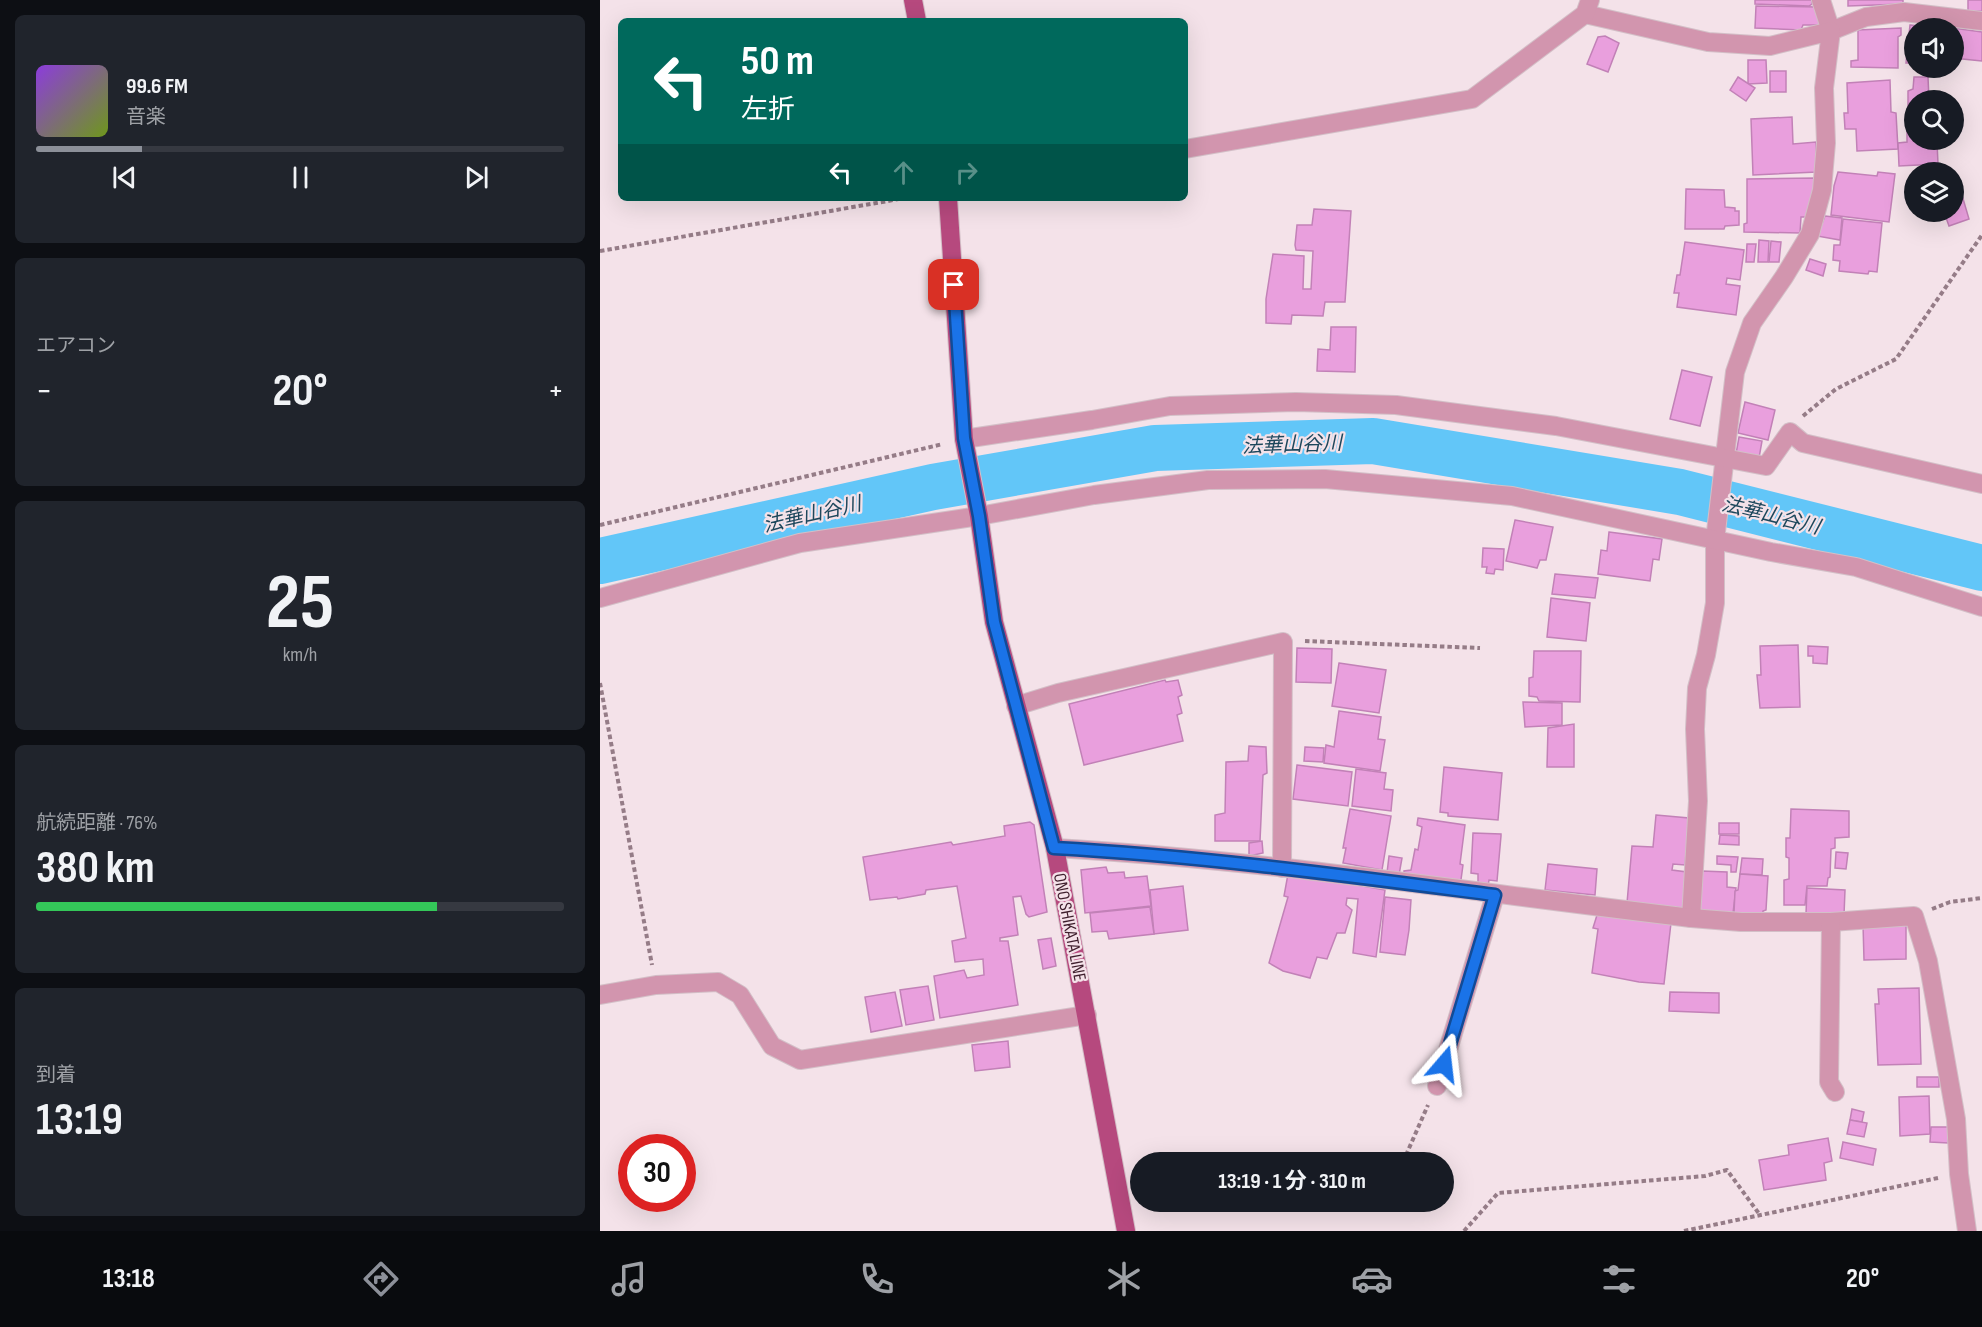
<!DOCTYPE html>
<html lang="ja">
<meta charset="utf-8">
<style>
:root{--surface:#171b24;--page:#20242c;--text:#f1f3f6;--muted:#9ea1a6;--line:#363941;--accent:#8c9099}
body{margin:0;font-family:"Sofia Sans Condensed","Noto Sans JP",sans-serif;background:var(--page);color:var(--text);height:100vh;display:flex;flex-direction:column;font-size:22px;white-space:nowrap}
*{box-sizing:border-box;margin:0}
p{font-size:20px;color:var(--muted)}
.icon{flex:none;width:33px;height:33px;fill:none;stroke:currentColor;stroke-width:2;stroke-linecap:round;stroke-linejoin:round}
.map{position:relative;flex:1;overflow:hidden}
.panel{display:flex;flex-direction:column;gap:15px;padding:15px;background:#0d0f14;width:600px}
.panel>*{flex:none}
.hud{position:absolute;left:18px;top:18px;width:570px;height:183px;border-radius:9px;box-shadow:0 6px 24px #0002;background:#00695c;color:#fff;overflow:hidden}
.fabs{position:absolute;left:1304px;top:18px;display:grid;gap:12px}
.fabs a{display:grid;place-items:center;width:60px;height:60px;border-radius:50%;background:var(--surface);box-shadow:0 6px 24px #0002;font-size:30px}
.speed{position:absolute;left:18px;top:1134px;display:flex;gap:12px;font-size:30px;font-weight:700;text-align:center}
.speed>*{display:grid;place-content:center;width:78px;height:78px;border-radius:50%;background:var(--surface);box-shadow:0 6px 24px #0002;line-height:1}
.speed .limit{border:9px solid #d22;background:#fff;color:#111}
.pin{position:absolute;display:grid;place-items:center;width:51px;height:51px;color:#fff;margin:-26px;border-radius:12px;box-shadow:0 3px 9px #0006}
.me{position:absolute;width:66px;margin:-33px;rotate:17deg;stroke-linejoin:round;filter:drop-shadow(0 0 4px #0008)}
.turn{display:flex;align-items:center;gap:21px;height:126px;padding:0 24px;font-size:27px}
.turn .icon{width:78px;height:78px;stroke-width:2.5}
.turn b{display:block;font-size:42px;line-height:51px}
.lanes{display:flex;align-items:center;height:57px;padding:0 24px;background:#0003;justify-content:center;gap:30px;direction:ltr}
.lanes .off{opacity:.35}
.big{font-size:45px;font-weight:700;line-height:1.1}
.panel .card{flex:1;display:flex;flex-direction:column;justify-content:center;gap:9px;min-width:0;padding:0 21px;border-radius:9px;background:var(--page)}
.panel .dial{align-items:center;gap:0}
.dial b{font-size:78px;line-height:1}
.song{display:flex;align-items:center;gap:18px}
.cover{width:72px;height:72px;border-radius:9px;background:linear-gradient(135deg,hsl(270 70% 55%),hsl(80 70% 35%))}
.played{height:6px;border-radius:3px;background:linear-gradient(90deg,var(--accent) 20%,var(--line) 20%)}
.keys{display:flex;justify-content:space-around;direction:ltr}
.heat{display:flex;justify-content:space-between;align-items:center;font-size:33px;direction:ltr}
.charge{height:9px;border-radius:4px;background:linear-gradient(90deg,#34c759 76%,var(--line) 0)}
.trip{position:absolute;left:530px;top:1152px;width:324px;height:60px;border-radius:30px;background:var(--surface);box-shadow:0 6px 24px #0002;font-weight:700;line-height:60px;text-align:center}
.menu{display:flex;height:96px;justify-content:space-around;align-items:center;background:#090b0e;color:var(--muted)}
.menu .icon{width:42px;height:42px}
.menu .current{color:var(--accent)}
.menu b{font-size:27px;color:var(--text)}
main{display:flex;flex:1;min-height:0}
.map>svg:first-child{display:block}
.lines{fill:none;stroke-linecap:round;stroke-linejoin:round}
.river{stroke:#62c6f8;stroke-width:46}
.building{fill:#e99fdd;stroke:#c281b7;stroke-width:1.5}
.minor-casing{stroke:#d3bfc7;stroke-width:20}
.major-casing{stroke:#d3bfc7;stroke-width:20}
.path{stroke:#957c87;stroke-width:4;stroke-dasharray:4.5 3;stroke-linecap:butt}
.minor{stroke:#d295ae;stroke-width:18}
.major{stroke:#b6497e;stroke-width:18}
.route-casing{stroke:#114b97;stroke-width:15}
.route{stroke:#1a73e8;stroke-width:10}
.labels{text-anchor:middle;stroke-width:4.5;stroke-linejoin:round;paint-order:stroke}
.street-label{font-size:18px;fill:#3e1e2c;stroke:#f4e2e9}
.water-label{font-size:20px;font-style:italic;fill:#1d475c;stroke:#f4e2e9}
</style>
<main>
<section class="panel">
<div class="card">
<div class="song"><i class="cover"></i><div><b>99.6 FM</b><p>音楽</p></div></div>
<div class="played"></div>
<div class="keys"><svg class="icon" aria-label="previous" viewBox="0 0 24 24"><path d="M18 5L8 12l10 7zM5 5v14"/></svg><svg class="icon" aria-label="pause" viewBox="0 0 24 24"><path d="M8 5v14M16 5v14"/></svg><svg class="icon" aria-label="next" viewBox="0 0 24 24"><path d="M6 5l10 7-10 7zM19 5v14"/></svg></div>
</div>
<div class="card"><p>エアコン</p>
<div class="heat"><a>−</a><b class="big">20°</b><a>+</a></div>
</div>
<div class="card dial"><b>25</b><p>km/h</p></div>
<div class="card"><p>航続距離 · 76%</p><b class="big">380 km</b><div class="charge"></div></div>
<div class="card"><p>到着</p><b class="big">13:19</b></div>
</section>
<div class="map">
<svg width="1382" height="1231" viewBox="0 0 1382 1231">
<rect width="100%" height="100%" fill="#f4e2e9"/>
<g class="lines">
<path class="river" d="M0 561 333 487 555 448 773 441 1080 492 1382 568"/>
</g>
<g class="building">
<path d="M1155 0H1212V4L1209 6 1155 4Z"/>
<path d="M1248 0H1303V4L1248 6Z"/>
<path d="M1368 0H1382V11L1368 12Z"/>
<path d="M1156 6 1218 7 1223 25H1203L1201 30 1155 28Z"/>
<path d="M1310 25 1333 27 1314 28V63H1306Z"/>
<path d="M1338 26 1382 32V61L1353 58V28H1338Z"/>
<path d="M1301 28V35L1298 37V68L1251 67V61L1258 60V30Z"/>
<path d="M1005 36 1019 43 1008 72 987 64 998 37Z"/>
<path d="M1148 60H1166L1167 83 1148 84Z"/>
<rect x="1170" y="71" width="16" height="21"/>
<path d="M1138 77 1155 88 1146 101 1130 90Z"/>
<path d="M1314 77H1328L1329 100H1314V116H1308V91L1313 89Z"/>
<path d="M1290 80 1291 112 1296 113 1298 149 1257 151 1256 129H1245L1244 113H1248L1247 83Z"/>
<path d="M1192 117 1193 144 1216 142 1217 172 1153 175 1151 119Z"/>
<path d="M1314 117V140H1333V142H1337L1338 164 1299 166 1298 143 1307 142V118Z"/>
<path d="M1238 172 1277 176 1278 172 1295 174 1289 222 1231 215 1234 186Z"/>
<path d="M1216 178 1212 217H1201L1200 233 1144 232V224L1147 223V179Z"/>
<path d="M1359 185 1369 219 1349 226 1344 212H1353V187Z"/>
<path d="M1086 189 1124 190 1125 207 1135 208V211H1139V225L1125 226 1124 229H1085Z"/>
<path d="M714 209 751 211 745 302H725L723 316 692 315 691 324 666 323V299L673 254 704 256 703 289H711L713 251 696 250 695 245 697 225H712Z"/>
<path d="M1225 216 1242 218 1240 240 1217 236Z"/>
<path d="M1243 219 1282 223 1277 272 1269 271 1268 274 1239 271 1240 261 1233 260 1234 245H1240Z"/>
<path d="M1159 240 1169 241 1168 262H1158Z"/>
<path d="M1171 241 1181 242 1179 262H1169Z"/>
<path d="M1085 242 1144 250 1140 280 1127 278 1126 284 1140 286 1136 315 1077 307 1079 293H1074L1077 275H1080Z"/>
<path d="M1147 244H1156L1154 262H1146Z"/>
<path d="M1210 259 1226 264 1223 276 1206 270Z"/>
<path d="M731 327H756L755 372 717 371 718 349 730 350Z"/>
<path d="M1082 370 1112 377 1100 426 1070 419Z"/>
<path d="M1145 402 1175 410 1168 440 1138 433Z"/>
<path d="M1139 437 1162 441 1159 458 1136 454Z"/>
<path d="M915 520 953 527 946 560H940L937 568 906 561Z"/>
<path d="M1009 532 1062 539 1059 560 1053 559 1050 581 998 574 1001 550 1007 551Z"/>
<path d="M883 548 904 549 903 570 895 569 894 574 886 573 887 567H882Z"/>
<path d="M955 574 998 578 995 598 952 594Z"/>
<path d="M951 598 990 603 986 641 947 637Z"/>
<path d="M1198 645 1200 707 1160 708 1157 675H1161L1160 646Z"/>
<path d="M1208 646 1228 647 1227 664 1213 663V656H1208Z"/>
<path d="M697 648 732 649 731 683 696 682Z"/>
<path d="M934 651H981L980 702 939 701 937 697 929 696V678L933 677Z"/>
<path d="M739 663 786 670 779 713 732 706Z"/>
<path d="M565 680 566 682 578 680 582 695 578 697 582 713 577 715 583 741 484 765 469 704Z"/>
<path d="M923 702 962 703V725L925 727Z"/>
<path d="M739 711 781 717 778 739 785 740 780 771 724 763 726 745 734 747Z"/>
<path d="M974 724V767H947L948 728Z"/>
<path d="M649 746 666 747 667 773 663 775 660 841H615V815L625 813 626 762 648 761Z"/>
<path d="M705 747 724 748 723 762 704 761Z"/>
<path d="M697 765 752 772 748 806 693 799Z"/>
<path d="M844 767 902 773 898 820 848 816V813L840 812Z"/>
<path d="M756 769 786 773 784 789 793 790 791 811 752 806Z"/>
<path d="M750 809 791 816 782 870 743 863 746 848H743Z"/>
<path d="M1191 809 1249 811V837L1235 838V848L1231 849 1230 877 1228 878 1227 886H1207L1205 905H1184V880L1189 879V858L1186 857V838H1190Z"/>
<path d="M1056 815 1089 818 1085 865 1073 864 1072 870 1087 872 1083 908 1027 903 1032 846 1053 847Z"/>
<path d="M818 818 865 825 860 864 863 865 860 887 804 878V871L811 870 815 849 818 850 822 827 817 825Z"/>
<path d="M430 822 434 825 447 912 429 917 426 914 421 896 413 897 418 935 400 938V941H408L418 1005 340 1018 334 976 364 970 367 978 384 975 383 959 355 962 352 941 366 938 357 886 326 890 325 894 298 899 297 897 270 900 263 857 351 842 353 845 405 836 404 826Z"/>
<rect x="1119" y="823" width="20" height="11"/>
<path d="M873 833 901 834V836L897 881 889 880 888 886 878 885V874L871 873Z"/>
<path d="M1120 835 1139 836V845L1119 844Z"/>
<path d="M662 841 663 853 649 856V843Z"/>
<path d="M1236 852 1248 853 1246 869 1235 868Z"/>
<path d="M789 856 802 858 799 875 787 873Z"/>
<path d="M1117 856 1138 857 1136 872H1131V865L1117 864Z"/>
<path d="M1142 858 1163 859 1162 875 1140 874Z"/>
<path d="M948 864 997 869 995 895 945 890Z"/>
<path d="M506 867 508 873 524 872 525 878 547 876 551 906 485 913 481 870Z"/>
<path d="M1102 871 1127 872V887L1136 888 1133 913 1100 912Z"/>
<path d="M690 873 785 890 776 957 753 953 758 899 747 898 746 905 752 910 745 933H737L727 959 717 957 710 978 683 971 669 963 688 897 684 896 688 874Z"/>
<path d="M1140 874 1168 876 1166 910 1163 911V915L1134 913 1135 891 1138 890Z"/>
<path d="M583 886 588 930 554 934 550 890Z"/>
<path d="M1207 888 1245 890 1244 915 1206 914Z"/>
<path d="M785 897 811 900 809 930 805 955 780 952Z"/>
<path d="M550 907 554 934 509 939 507 931 492 932 490 913Z"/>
<path d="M997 915 1071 923 1064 984 1039 982 992 973 998 929 993 928Z"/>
<path d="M1263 924H1306V959L1264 960Z"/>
<path d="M451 938 456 966 443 969 438 940Z"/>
<path d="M328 986 334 1020 306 1025 300 990Z"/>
<path d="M1319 988 1321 1064 1278 1065 1275 1004H1279L1278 989Z"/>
<path d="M295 992 302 1026 271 1032 265 997Z"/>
<path d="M1070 992 1119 993V1013L1069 1011Z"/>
<path d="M408 1041 410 1067 375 1071 372 1045Z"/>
<rect x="1317" y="1077" width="22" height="10"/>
<path d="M1329 1096 1330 1134 1300 1136 1299 1097Z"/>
<path d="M1252 1109 1264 1112 1262 1122 1250 1120Z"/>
<path d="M1250 1120 1267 1123 1264 1137 1247 1134Z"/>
<path d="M1331 1127H1348V1143L1330 1142Z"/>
<path d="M1228 1138 1232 1161 1224 1163 1226 1180 1164 1190 1159 1160 1189 1155 1188 1145Z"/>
<path d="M1243 1142 1276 1149 1273 1165 1240 1158Z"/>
</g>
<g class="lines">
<defs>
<g id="minor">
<path d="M1221 0 1231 31 1266 17 1304 12 1382 21"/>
<path d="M985 14 1108 42 1170 46 1231 31 1224 88 1226 143 1222 190 1210 234 1184 277 1152 323 1135 372 1115 540V603L1106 655 1097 688 1095 729 1098 801 1091 918"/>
<path d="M585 149 872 99 985 14 990 0"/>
<path d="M364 439 492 420 570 406 696 402 796 405 956 426 1166 466 1190 432 1203 443 1382 484"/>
<path d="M0 598 200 543 379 516 494 495 608 480 725 479 912 496 1171 552 1256 567 1382 607"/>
<path d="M416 706 458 693 683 642 682 868"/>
<path d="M455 848C667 860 879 893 1091 918L1141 922H1231L1314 916 1328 961 1356 1119 1359 1174 1367 1231"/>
<path d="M1231 922 1229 1082 1235 1092"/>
<path d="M0 995 56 985 118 982 140 995 172 1046 200 1060 487 1015"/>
<path d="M837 1086 895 895"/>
</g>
<g id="major">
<path d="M313 0 317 21"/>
<path d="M348 198 364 439 379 516 394 622 455 848 526 1231"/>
</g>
</defs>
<use href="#minor" class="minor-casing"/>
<use href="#major" class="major-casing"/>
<g class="path">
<path d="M0 251 305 198"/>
<path d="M1203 416 1236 389 1296 359 1382 235"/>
<path d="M0 525 343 444"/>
<path d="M705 641 880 648"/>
<path d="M0 683 52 965"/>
<path d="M1332 909 1350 902 1382 898"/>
<path d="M803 1162 828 1105"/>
<path d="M802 1202 810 1209"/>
<path d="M864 1231 898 1193 1105 1176 1127 1170 1160 1215"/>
<path d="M1084 1231 1338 1178"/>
</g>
<use href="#minor" class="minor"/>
<use href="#major" class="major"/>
</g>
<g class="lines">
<defs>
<path id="route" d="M354 285 364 438 379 516 394 622 454 848C602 856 748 876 895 895L844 1064"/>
</defs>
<use href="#route" class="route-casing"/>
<use href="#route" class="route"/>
</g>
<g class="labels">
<g class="street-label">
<text transform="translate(470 927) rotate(79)" y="6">ONO SHIKATA LINE</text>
</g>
<g class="water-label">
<text transform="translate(692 444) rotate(-2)" y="7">法華山谷川</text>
<text transform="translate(212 514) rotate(-13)" y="7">法華山谷川</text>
<text transform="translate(1171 515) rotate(14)" y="7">法華山谷川</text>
</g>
</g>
</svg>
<div class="fabs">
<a><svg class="icon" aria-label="sound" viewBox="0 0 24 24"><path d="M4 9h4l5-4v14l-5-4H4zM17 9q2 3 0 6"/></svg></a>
<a><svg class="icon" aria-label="search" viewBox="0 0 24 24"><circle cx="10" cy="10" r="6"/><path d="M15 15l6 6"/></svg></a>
<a><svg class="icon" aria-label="layers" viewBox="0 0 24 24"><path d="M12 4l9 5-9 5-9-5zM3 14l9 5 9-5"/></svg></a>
</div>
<div class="speed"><div class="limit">30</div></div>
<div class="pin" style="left:354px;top:285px;background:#d93025"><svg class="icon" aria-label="arrive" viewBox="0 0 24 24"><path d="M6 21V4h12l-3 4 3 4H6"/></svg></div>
<svg class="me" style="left:844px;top:1064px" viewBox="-20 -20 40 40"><path d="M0-17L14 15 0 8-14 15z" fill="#1a73e8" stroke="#fff" stroke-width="4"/></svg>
<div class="trip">13:19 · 1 分 · 310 m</div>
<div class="hud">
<div class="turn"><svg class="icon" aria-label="left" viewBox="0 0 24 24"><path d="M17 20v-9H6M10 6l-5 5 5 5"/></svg><div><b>50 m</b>左折</div></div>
<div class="lanes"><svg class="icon" aria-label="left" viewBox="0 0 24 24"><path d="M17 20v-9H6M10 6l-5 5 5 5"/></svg><svg class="icon off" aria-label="ahead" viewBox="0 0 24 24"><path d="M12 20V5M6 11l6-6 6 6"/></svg><svg class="icon off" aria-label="right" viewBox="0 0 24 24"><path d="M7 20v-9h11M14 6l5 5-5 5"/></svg></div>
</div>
</div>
</main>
<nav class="menu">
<b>13:18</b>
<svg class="icon current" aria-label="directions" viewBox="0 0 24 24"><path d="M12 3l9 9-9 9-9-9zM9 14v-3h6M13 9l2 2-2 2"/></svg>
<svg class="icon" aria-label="music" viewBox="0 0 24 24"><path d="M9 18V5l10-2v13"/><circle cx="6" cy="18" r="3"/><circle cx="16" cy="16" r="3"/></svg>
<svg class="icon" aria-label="phone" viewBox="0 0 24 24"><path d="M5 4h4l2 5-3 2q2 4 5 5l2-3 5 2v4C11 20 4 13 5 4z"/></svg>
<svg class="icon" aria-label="climate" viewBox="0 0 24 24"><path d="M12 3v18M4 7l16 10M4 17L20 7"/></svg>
<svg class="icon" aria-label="car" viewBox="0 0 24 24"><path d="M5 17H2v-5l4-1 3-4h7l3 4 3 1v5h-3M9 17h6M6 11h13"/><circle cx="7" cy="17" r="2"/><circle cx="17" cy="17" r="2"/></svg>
<svg class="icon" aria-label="filters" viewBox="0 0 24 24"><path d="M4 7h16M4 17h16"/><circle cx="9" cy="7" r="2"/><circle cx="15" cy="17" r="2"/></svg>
<b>20°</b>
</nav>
